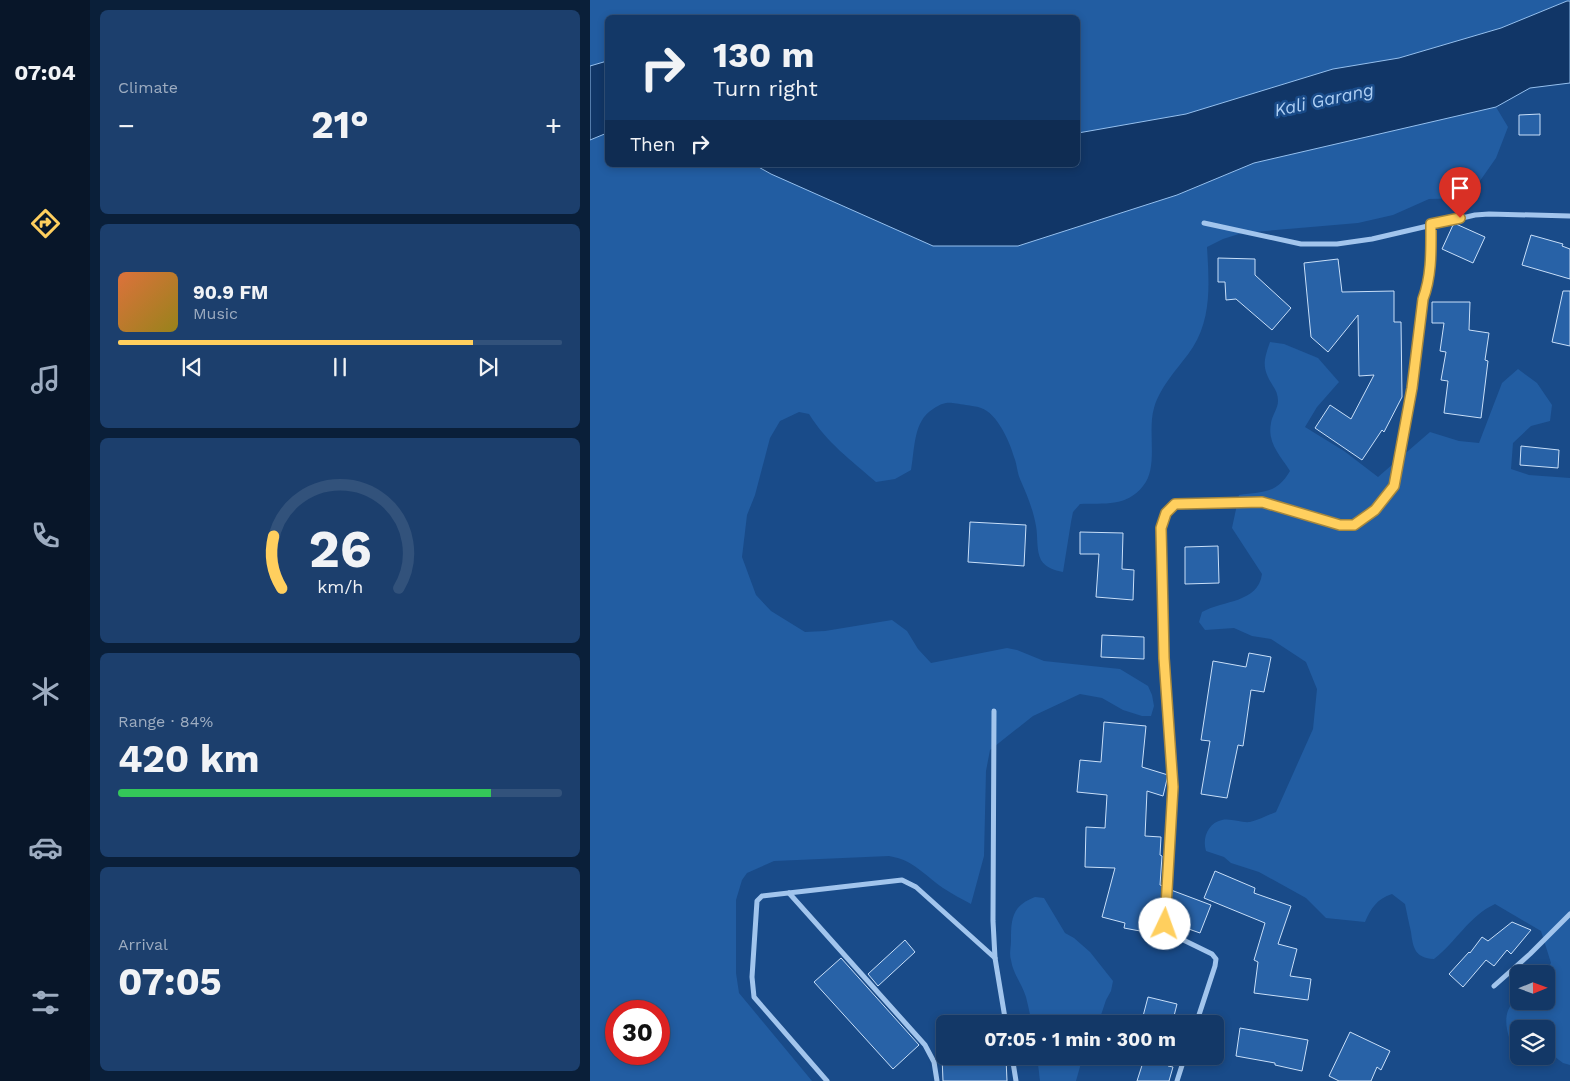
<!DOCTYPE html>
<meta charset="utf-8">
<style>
:root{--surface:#133867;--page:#1c3f6d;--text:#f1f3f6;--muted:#9dacc0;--line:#32527b;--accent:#ffcf5e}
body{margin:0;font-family:"Work Sans",sans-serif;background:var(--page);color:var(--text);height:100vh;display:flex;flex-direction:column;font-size:19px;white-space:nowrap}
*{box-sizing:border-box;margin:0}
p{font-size:16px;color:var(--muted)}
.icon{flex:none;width:28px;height:28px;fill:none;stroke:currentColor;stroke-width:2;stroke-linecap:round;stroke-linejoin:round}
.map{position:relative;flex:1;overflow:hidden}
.drawer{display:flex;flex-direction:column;gap:10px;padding:10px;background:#0a1f39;width:500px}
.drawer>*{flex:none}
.top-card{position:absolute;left:15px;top:15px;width:475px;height:152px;border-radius:8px;box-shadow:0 2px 8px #0003,0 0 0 1px var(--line);background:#133867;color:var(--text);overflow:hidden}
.needle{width:32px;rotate:89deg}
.fabs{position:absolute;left:920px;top:965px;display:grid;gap:10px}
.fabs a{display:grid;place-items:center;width:45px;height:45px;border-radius:8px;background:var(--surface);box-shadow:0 2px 8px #0003,0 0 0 1px var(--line);font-size:25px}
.speed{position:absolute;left:15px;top:1000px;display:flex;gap:10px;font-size:25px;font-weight:700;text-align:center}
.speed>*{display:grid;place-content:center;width:65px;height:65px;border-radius:50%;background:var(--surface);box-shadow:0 2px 8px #0003,0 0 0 1px var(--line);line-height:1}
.speed .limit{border:8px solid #d22;background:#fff;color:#111}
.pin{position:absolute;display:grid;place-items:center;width:42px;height:42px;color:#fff;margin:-51px -21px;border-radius:50% 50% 50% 0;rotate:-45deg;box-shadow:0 0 5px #0007}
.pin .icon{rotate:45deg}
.me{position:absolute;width:55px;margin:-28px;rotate:3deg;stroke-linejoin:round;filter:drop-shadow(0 0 4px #0008)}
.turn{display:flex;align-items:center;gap:18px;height:105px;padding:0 25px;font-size:22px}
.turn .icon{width:65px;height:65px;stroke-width:2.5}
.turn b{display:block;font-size:35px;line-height:42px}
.then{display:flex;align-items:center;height:48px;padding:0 25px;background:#0003;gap:10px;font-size:19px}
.big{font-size:38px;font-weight:700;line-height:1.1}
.drawer .card{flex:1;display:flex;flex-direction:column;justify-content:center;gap:8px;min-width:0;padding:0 18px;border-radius:8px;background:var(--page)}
.drawer .dial{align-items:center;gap:0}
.dial svg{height:130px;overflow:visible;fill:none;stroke:var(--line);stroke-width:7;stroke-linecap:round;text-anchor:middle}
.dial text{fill:var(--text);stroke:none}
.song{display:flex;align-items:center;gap:15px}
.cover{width:60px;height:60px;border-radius:8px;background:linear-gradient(135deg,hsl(20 70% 55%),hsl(50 70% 35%))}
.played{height:5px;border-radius:2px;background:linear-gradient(90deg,var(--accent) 80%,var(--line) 80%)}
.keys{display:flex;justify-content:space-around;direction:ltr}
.heat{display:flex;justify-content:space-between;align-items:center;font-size:28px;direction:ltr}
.charge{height:8px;border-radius:4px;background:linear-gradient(90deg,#34c759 84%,var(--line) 0)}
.trip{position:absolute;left:346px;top:1015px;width:288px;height:50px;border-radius:8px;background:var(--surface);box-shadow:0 2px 8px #0003,0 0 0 1px var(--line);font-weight:700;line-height:50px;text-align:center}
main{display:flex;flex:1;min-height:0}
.menu{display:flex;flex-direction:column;width:90px;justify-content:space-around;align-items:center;background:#081629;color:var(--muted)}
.menu .icon{width:35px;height:35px}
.menu .on{color:var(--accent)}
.menu b{font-size:22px;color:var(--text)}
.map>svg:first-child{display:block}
.green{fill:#225da2;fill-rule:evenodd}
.water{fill:#113667;stroke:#95c0ef}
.building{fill:#2862a7;stroke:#c8dff9}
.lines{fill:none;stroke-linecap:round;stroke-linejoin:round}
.street{stroke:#a2c5ed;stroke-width:5}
.route-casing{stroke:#a6873d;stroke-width:12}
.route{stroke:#ffcf5e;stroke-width:9}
.labels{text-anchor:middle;stroke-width:5;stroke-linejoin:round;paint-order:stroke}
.water-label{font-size:18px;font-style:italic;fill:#aecff4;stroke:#194b89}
</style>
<main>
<nav class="menu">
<b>07:04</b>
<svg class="icon on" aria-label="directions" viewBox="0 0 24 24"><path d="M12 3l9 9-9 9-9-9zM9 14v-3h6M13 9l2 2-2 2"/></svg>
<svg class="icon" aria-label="music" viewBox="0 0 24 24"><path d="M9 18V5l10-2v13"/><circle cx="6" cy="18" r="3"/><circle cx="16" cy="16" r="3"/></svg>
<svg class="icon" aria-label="phone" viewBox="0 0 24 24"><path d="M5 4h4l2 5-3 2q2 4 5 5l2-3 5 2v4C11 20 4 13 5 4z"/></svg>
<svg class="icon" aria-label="climate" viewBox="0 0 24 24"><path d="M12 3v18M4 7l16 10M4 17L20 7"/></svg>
<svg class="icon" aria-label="car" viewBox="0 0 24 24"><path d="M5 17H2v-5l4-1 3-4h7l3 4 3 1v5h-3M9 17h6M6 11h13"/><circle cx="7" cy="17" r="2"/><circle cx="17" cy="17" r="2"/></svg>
<svg class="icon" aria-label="filters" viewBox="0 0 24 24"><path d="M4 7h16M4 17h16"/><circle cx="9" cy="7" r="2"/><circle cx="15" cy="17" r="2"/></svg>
</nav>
<section class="drawer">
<div class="card"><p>Climate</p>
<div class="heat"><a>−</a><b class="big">21°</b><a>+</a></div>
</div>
<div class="card">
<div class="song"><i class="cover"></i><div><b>90.9 FM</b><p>Music</p></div></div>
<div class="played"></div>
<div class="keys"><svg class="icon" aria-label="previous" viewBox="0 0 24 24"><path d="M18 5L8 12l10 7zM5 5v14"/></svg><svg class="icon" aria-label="pause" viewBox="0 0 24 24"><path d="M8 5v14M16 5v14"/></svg><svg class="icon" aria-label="next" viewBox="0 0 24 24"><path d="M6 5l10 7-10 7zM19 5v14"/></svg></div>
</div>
<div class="card dial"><svg viewBox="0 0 100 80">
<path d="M14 69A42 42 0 1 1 86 69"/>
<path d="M14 69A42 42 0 0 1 9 37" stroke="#ffcf5e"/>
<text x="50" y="56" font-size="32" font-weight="700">26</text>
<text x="50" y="72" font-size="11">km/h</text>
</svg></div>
<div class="card"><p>Range · 84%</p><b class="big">420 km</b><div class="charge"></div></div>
<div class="card"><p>Arrival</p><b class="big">07:05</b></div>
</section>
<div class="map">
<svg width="980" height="1081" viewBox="0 0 980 1081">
<rect width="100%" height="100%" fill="#194b89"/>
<g class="green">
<path d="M0 0H980V1L911 28 809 58 743 69 596 114 488 133V18H18L17 61 0 66Z"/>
<path d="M906 107 918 127 906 158 878 198 839 199 803 215 768 223 652 233 633 239 617 247C619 281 622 317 603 347 590 367 571 384 564 408 557 432 569 467 553 486 537 507 514 503 490 504L483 512 481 522 473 572C464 570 456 568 451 560 446 550 448 536 446 526 443 509 437 495 430 479 427 472 427 464 424 457 420 442 407 413 391 408 386 406 381 406 376 405 360 403 357 400 343 409 323 421 325 449 321 470L305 479 286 482C261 460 237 443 219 414L209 412 190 421 180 438 165 495 157 515 152 557 166 595 181 611 215 632 235 631 302 620 317 631 328 649 341 663 417 648 427 650 454 661 530 669 558 686 562 695 564 706 561 716H552L533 710 512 698 490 694 443 716 400 750 396 771 394 856 381 904C372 899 362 894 353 888 334 875 324 860 299 856L184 861 157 873 152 880 146 900V973L149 993 222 1081H0V140L17 133 18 165H165L181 174 428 246 587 195 664 163ZM26 1011H69V1054H26Z"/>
<path d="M680 342 694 344 728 358 749 382 727 407 715 427 754 451 788 477 840 432 869 441 889 443 912 383 928 369 947 383 962 405 960 421 941 426 923 443 921 469 939 475 980 478V1065L973 1063 956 1050V1029H929V1041L919 1037C914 1021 915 1007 929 997V1001H956V974H954L961 963 951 931 905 904C879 916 866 942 844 959 825 958 823 948 821 932 819 923 817 914 815 904L802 894C787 899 781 908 775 922L736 918 716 898 698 888 669 872 641 863 634 857 616 851C612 838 618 823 632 820 641 818 651 823 660 822 669 820 678 815 686 812L723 729 727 689 716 662 681 639 662 636 644 628 615 630 609 622 612 612C634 600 668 603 672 574L642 528 649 495C672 491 686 495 700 471 690 455 677 443 681 423 682 416 688 408 688 401 688 395 686 390 683 386 672 368 673 362 680 342Z"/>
<path d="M445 897 454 898 475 933 484 938 500 952 523 981 521 991 516 1000 508 1024H442C440 1015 438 1005 436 997 432 984 423 974 421 960 419 954 421 947 421 941 421 918 422 906 445 897Z"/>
<path d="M447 1056H493L486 1081H450Z"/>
</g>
<g class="water">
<path d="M977 1H980V83L940 88 906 107 664 163 587 195 428 246H343L181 174 165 165H488V133L596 114 743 69 809 58 911 28Z"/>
<path d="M17 61V133L0 140V66Z"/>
</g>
<g class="building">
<path d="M950 114V135H929V115Z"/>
<path d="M866 224 895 237 883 263 852 249 863 225Z"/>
<path d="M941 235 973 244 972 246 980 249V279L932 265Z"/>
<path d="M628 258 665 259V275L701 308 682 330 646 299 636 300 635 282H628Z"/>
<path d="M748 259 752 292 804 291V322H811L812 397 794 432 792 430 772 460 725 428 740 405 761 419 784 375 769 376 768 315 738 352 721 337 714 263Z"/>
<path d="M973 291H980V346L962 342Z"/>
<path d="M842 302H880L879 330 899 333 895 360 898 361 891 418 854 413 858 381 851 380 856 352 850 351 854 323H842Z"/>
<path d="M931 446 969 450 968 468 930 465Z"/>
<path d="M380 522 436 525 434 566 378 562Z"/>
<path d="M490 532 533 533 532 569 544 570 543 600 506 597 509 554H490Z"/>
<path d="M628 546 629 583 595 584V547Z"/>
<path d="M512 635 554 637V659L511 657Z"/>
<path d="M659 653 681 657 674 692 661 690 653 746 648 745 637 798 611 794 620 741 611 740 623 661 656 667Z"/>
<path d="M514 722 556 726 552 767 578 775 573 796 557 791 555 836 571 837 570 855 572 856 570 885 573 886 571 918H569L566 934 534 928 535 923 512 917 525 868 495 867 496 827 515 828 517 795 487 792 490 760 511 762Z"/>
<path d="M625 871 665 888 664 893 701 906 688 944 707 949 700 976 721 979 718 1000 664 993 668 962 664 960 675 923 614 898Z"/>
<path d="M581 890 621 905 610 933 579 922Z"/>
<path d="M922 922 941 930 921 954 917 950 904 966 896 960 873 987 859 974 879 952 880 953 892 937 898 941Z"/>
<path d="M315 940 325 952 288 986 278 974Z"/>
<path d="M251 958 329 1045 303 1069 224 982Z"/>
<path d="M558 997 587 1004 582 1024H551Z"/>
<path d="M650 1028 718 1040 712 1071 685 1065V1063L646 1056Z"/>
<path d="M760 1032 800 1051 791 1070 787 1067 781 1081H749L739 1076Z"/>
<path d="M352 1056H384L385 1059 416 1058 417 1081H353Z"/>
<path d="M555 1056H580L578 1066 583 1067 579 1081H547Z"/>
</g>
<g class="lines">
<g class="street">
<path d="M614 223 711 244H747L782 239 885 215 899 214 980 216"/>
<path d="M404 711 403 921 405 958 416 1024"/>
<path d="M199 893 335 1045 344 1062 347 1081"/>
<path d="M904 986 940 954 980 914"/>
<path d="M606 1024 625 966 626 959 622 954 579 933 575 923 583 787 574 658 571 528 576 513 585 504 672 501 750 525H764L785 510 804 486 822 388 833 299C842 275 841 249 841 224"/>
<path d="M422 1056 426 1081"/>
<path d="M237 1081 164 997 162 977 167 901 172 896 312 880 326 887 405 958"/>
<path d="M587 1081 595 1056"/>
</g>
</g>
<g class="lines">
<defs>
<path id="route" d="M575 924 583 787 574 658 571 528 576 513 585 504 672 502 750 525H764L785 510 804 486 822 388 833 299C842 275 841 249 841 224L870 218"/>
</defs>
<use href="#route" class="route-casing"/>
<use href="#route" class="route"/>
</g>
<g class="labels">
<g class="water-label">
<text transform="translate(734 100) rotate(-12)" y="6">Kali Garang</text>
</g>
</g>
</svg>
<div class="fabs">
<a><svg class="needle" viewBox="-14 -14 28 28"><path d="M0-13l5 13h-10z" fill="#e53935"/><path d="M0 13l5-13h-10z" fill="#9dacc0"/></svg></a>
<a><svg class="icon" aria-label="layers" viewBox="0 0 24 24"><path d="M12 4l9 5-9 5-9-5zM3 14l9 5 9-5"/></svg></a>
</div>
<div class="speed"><div class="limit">30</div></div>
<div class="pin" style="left:870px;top:218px;background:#d93025"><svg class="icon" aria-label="arrive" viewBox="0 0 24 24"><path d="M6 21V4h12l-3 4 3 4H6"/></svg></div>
<svg class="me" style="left:575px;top:924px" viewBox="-20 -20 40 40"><circle r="19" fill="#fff"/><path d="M0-13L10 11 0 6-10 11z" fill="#ffcf5e"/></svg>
<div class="trip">07:05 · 1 min · 300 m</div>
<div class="top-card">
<div class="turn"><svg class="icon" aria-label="right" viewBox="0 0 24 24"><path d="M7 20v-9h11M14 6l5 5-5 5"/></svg><div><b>130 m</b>Turn right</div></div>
<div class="then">Then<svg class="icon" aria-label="right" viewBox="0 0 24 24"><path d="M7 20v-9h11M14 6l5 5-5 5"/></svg></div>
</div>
</div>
</main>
